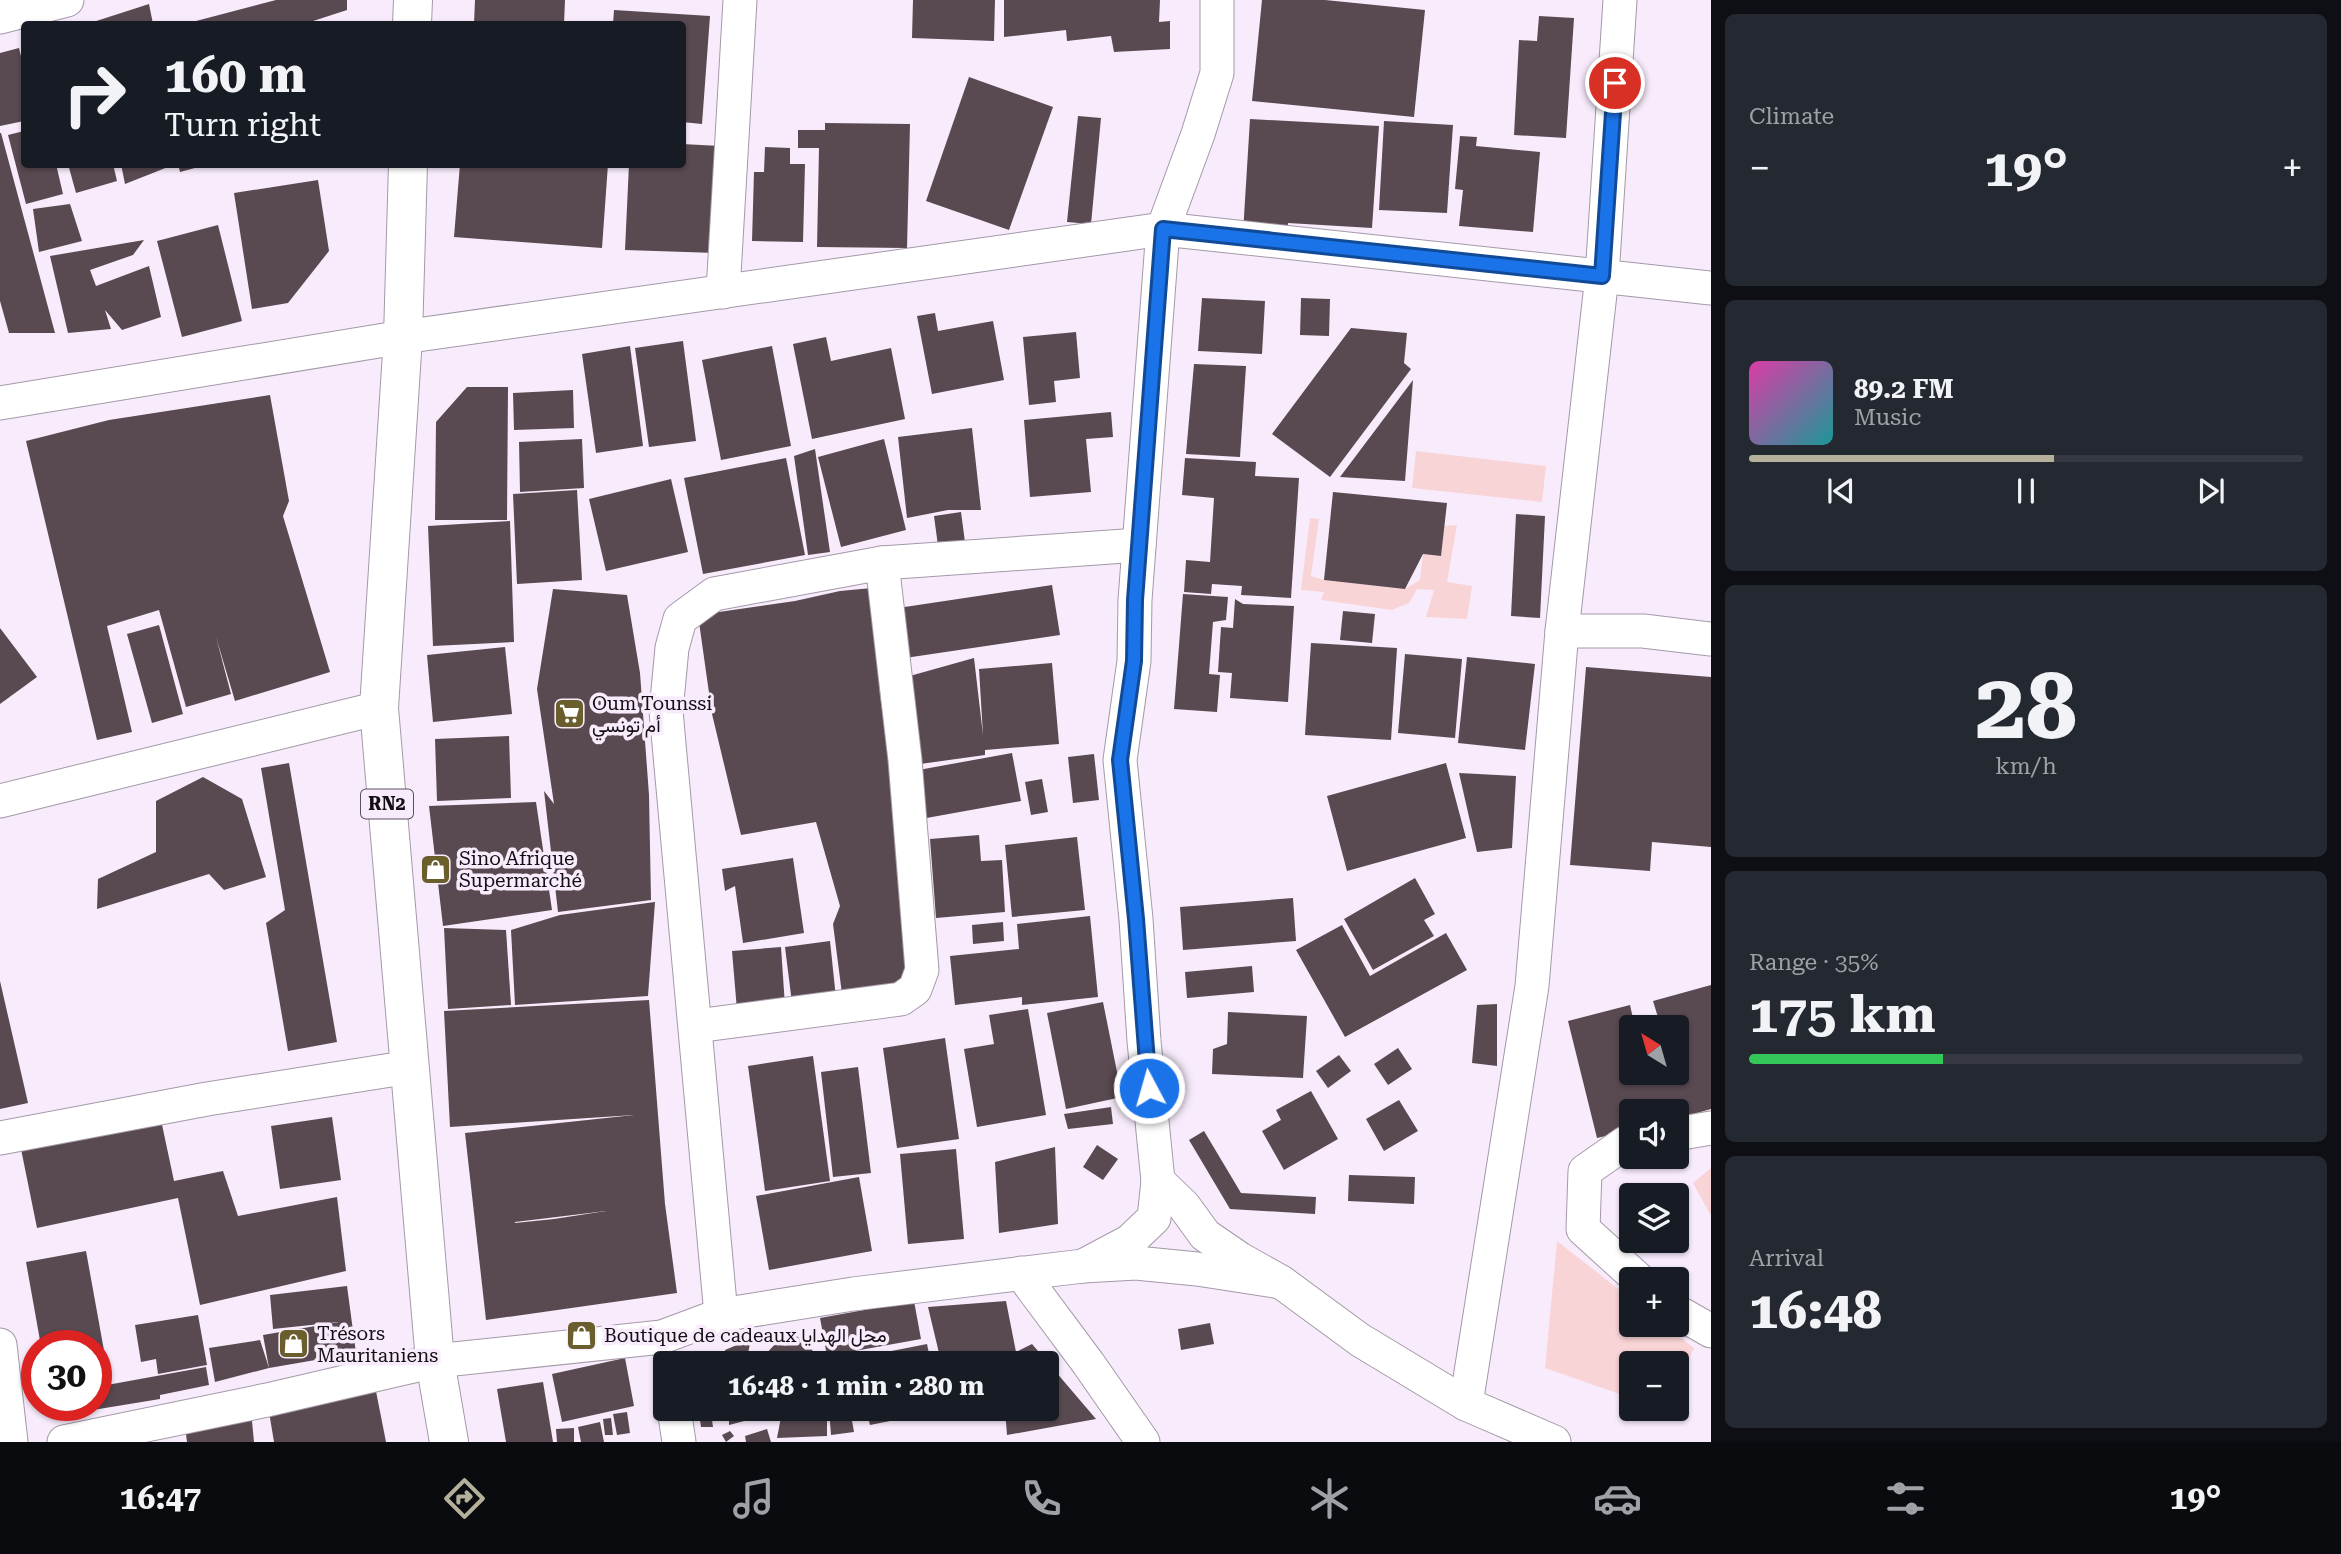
<!DOCTYPE html>
<meta charset="utf-8">
<style>
:root{--surface:#171b24;--page:#242831;--text:#f1f3f6;--muted:#9ea1a6;--line:#363941;--accent:#b4b09b}
body{margin:0;font-family:"Roboto Serif",Vazirmatn,serif;background:var(--page);color:var(--text);height:100vh;display:flex;flex-direction:column;font-size:26px;white-space:nowrap}
*{box-sizing:border-box;margin:0}
p{font-size:23px;color:var(--muted)}
.icon{flex:none;width:38px;height:38px;fill:none;stroke:currentColor;stroke-width:2;stroke-linecap:round;stroke-linejoin:round}
.map{position:relative;flex:1;overflow:hidden}
.panel{display:flex;flex-direction:column;gap:14px;padding:14px;background:#0d0f14;width:630px}
.panel>*{flex:none}
.hud{position:absolute;left:21px;top:21px;width:665px;height:147px;border-radius:7px;box-shadow:0 2px 5px #0004;background:#171b24;color:var(--text);overflow:hidden}
.needle{width:46px;rotate:323deg}
.fabs{position:absolute;left:1619px;top:1015px;display:grid;gap:14px}
.fabs a{display:grid;place-items:center;width:70px;height:70px;border-radius:7px;background:var(--surface);box-shadow:0 2px 5px #0004;font-size:35px}
.speed{position:absolute;left:21px;top:1330px;display:flex;gap:14px;font-size:35px;font-weight:700;text-align:center}
.speed>*{display:grid;place-content:center;width:91px;height:91px;border-radius:50%;background:var(--surface);box-shadow:0 2px 5px #0004;line-height:1}
.speed .limit{border:10px solid #d22;background:#fff;color:#111}
.pin{position:absolute;display:grid;place-items:center;width:60px;height:60px;color:#fff;margin:-30px;border:4px solid #fff;border-radius:50%;box-shadow:0 2px 7px #0007}
.me{position:absolute;width:77px;margin:-38px;rotate:354deg;stroke-linejoin:round;filter:drop-shadow(0 0 5px #0008)}
.turn{display:flex;align-items:center;gap:24px;height:147px;padding:0 28px;font-size:32px}
.turn .icon{width:91px;height:91px;stroke-width:2.5}
.turn b{display:block;font-size:49px;line-height:60px}
.big{font-size:52px;font-weight:700;line-height:1.1}
.panel .tile{flex:1;display:flex;flex-direction:column;justify-content:center;gap:10px;min-width:0;padding:0 24px;border-radius:10px;background:var(--page)}
.panel .dial{align-items:center;gap:0}
.dial b{font-size:91px;line-height:1}
.song{display:flex;align-items:center;gap:21px}
.cover{width:84px;height:84px;border-radius:10px;background:linear-gradient(135deg,hsl(320 70% 55%),hsl(180 70% 35%))}
.played{height:7px;border-radius:4px;background:linear-gradient(90deg,var(--accent) 55%,var(--line) 55%)}
.keys{display:flex;justify-content:space-around;direction:ltr}
.heat{display:flex;justify-content:space-between;align-items:center;font-size:38px;direction:ltr}
.charge{height:10px;border-radius:5px;background:linear-gradient(90deg,#34c759 35%,var(--line) 0)}
.trip{position:absolute;left:653px;top:1351px;width:406px;height:70px;border-radius:7px;background:var(--surface);box-shadow:0 2px 5px #0004;font-weight:700;line-height:70px;text-align:center}
.dock{display:flex;height:112px;justify-content:space-around;align-items:center;background:#090b0e;color:var(--muted)}
.dock .icon{width:49px;height:49px}
.dock .current{color:var(--accent)}
.dock b{font-size:32px;color:var(--text)}
main{display:flex;flex:1;min-height:0}
.map>svg:first-child{display:block}
.green{fill:#f9d4d6}
.building{fill:#594951;fill-rule:evenodd}
.lines{fill:none;stroke-linecap:round;stroke-linejoin:round}
.minor-casing{stroke:#a399a7;stroke-width:35}
.highway-casing{stroke:#a399a7;stroke-width:40}
.minor{stroke:#fff;stroke-width:33}
.highway{stroke:#fff;stroke-width:38}
.route-casing{stroke:#114b97;stroke-width:18}
.route{stroke:#1a73e8;stroke-width:12}
.labels{text-anchor:middle;stroke-width:7;stroke-linejoin:round;paint-order:stroke}
.shield{fill:#f8ecfc;stroke:#58515a;stroke-width:2}
.shield-label{font-size:18px;font-weight:bold;fill:#130f14}
.poi-label{font-size:19px;fill:#130f14;stroke:#f8ecfc;text-anchor:start}
</style>
<main>
<div class="map">
<svg width="1711" height="1442" viewBox="0 0 1711 1442">
<rect width="100%" height="100%" fill="#f8ecfc"/>
<g class="green">
<path d="M1416 451 1546 466 1542 502 1412 488Z"/>
<path d="M1310 518 1319 519 1311 576 1324 580 1405 589 1420 580 1423 554 1441 556 1444 526 1457 525 1447 582 1472 586 1467 619 1426 617 1434 590 1417 589 1409 603 1392 610 1321 600 1324 592 1301 590Z"/>
<path d="M1711 1168V1214H1710L1693 1183Z"/>
<path d="M1557 1241 1631 1299V1325H1664L1694 1348 1677 1386 1676 1363H1631V1398L1545 1368Z"/>
</g>
<g class="building">
<path d="M276 0H347V10L304 24H197L196 21Z"/>
<path d="M475 0H565L564 24H474Z"/>
<path d="M913 0H995L994 41 912 38Z"/>
<path d="M1004 0H1160L1159 22 1170 21V49L1114 52 1111 36 1067 41 1066 30 1004 37Z"/>
<path d="M1262 0H1325L1425 10 1414 117 1252 101Z"/>
<path d="M149 4 153 24H87Z"/>
<path d="M614 10 710 16 702 124 682 122V24H613Z"/>
<path d="M1539 16 1574 18 1566 138 1514 135 1519 40 1537 41Z"/>
<path d="M19 48 24 69V121L0 126V53Z"/>
<path d="M969 77 1053 107 1009 230 926 201Z"/>
<path d="M1078 116 1101 118 1091 224 1067 222Z"/>
<path d="M1250 119 1379 126 1372 228 1288 223 1287 236 1243 233Z"/>
<path d="M1384 121 1453 125 1447 213 1379 210Z"/>
<path d="M825 123 910 124 907 248 817 247 819 148H798V130H825Z"/>
<path d="M24 131V164H56L63 194 26 204 8 135Z"/>
<path d="M0 133H1L55 333H9L0 301Z"/>
<path d="M1460 136 1477 137 1476 146 1540 152 1533 232 1459 226 1463 190 1455 189Z"/>
<path d="M682 144 720 146 716 253 625 250 629 164H682Z"/>
<path d="M765 147 790 148V164H805L803 242 752 241 754 172H764Z"/>
<path d="M68 164H113L117 181 76 193Z"/>
<path d="M121 164H168V167L125 184Z"/>
<path d="M178 164H206V165L180 172Z"/>
<path d="M460 164H608L602 248 454 237Z"/>
<path d="M318 180 329 251 288 303 252 309 234 193Z"/>
<path d="M70 204 82 241 39 252 33 209Z"/>
<path d="M218 225 242 321 182 337 157 241Z"/>
<path d="M144 240 133 255 90 270 96 286 149 266 161 317 122 330 105 310 111 329 68 333 50 256Z"/>
<path d="M1202 298 1265 301 1262 354 1198 351Z"/>
<path d="M1301 298 1330 299 1329 336 1300 335Z"/>
<path d="M935 313 938 331 993 321 1004 380 932 394 917 316Z"/>
<path d="M1351 328 1407 333 1404 363 1411 369 1330 477 1272 434Z"/>
<path d="M1076 332 1080 378 1054 381 1056 402 1029 405 1023 337Z"/>
<path d="M826 337 831 361 891 348 905 419 812 439 793 344Z"/>
<path d="M683 341 696 441 649 447 635 348Z"/>
<path d="M630 346 643 446 596 453 582 354Z"/>
<path d="M772 346 791 446 721 460 702 360Z"/>
<path d="M1194 364 1246 366 1240 457 1186 454Z"/>
<path d="M1413 380 1405 481 1340 477Z"/>
<path d="M467 387H508L507 520H435L436 422Z"/>
<path d="M573 390 574 428 514 430 513 393Z"/>
<path d="M270 395 289 501 283 516 330 672 235 701 216 637 231 694 186 707 159 610 107 626 132 732 97 740 26 441 109 420Z"/>
<path d="M1111 412 1113 437 1086 439 1091 492 1030 497 1024 420Z"/>
<path d="M972 428 981 510H948L907 518 898 437Z"/>
<path d="M582 439 584 488 520 492 519 442Z"/>
<path d="M884 439 906 530 841 547 818 457Z"/>
<path d="M815 449 830 552 808 555 794 456Z"/>
<path d="M786 458 805 555 703 574 684 478Z"/>
<path d="M1185 458 1256 462 1255 476 1299 478 1291 598 1241 595 1242 586 1212 584 1211 594 1184 592 1186 560 1210 562 1214 498 1182 495Z"/>
<path d="M671 479 688 552 606 571 589 499Z"/>
<path d="M577 490 582 580 517 584 513 494Z"/>
<path d="M1333 492 1447 503 1441 556 1423 554 1405 589 1324 580Z"/>
<path d="M961 512 965 542 938 546 934 516Z"/>
<path d="M1516 514 1545 516 1540 618 1511 616Z"/>
<path d="M510 521 514 642 433 646 428 526Z"/>
<path d="M1052 585 1060 635 905 658 898 608Z"/>
<path d="M872 588 880 694 916 983 842 994 833 924 840 906 816 822 741 835 712 714 698 615 795 601 840 591Z"/>
<path d="M553 589 627 595 640 673 649 795 651 900 558 912 544 791 554 804 537 689Z"/>
<path d="M1183 594 1228 597 1226 620 1213 622 1209 674 1220 675 1217 712 1174 709Z"/>
<path d="M1235 599 1243 604 1294 606 1288 702 1230 698 1232 673 1218 672 1221 627 1233 628Z"/>
<path d="M1343 611 1375 614 1372 643 1340 640Z"/>
<path d="M159 625 183 714 152 723 127 634Z"/>
<path d="M0 628 37 677 0 704Z"/>
<path d="M1311 643 1397 648 1391 740 1305 735Z"/>
<path d="M505 647 512 714 433 722 427 655Z"/>
<path d="M1405 654 1462 659 1455 738 1398 733Z"/>
<path d="M1467 657 1535 664 1525 750 1458 743Z"/>
<path d="M974 658 983 735 979 669 1052 663 1059 744 985 750V755L913 765 899 679Z"/>
<path d="M1586 667 1711 677V847L1652 842 1650 871 1570 865Z"/>
<path d="M509 736 511 798 437 801 435 739Z"/>
<path d="M1012 753 1021 801 921 819 913 771Z"/>
<path d="M1094 754 1099 800 1073 803 1068 757Z"/>
<path d="M289 763 337 1042 288 1051 266 923 285 910 261 768Z"/>
<path d="M1446 763 1466 838 1347 871 1327 796Z"/>
<path d="M1459 773 1516 776 1512 848 1477 852Z"/>
<path d="M203 777 242 799 266 877 224 890 209 874 97 909 98 879 156 852V801Z"/>
<path d="M1042 779 1048 812 1031 815 1025 782Z"/>
<path d="M536 802 552 910 443 926 429 806Z"/>
<path d="M979 835 981 861 1002 860 1005 912 936 918 930 839Z"/>
<path d="M1077 837 1085 910 1012 917 1005 845Z"/>
<path d="M793 858 804 933 743 943 735 886 725 891 722 869Z"/>
<path d="M1415 878 1435 914 1424 920 1434 936 1373 970 1344 919Z"/>
<path d="M1293 898 1296 941 1183 950 1180 907Z"/>
<path d="M655 902 648 996 515 1005 511 930 560 915Z"/>
<path d="M1090 916 1098 997 1022 1005V997L955 1005 950 956 1019 949 1017 924Z"/>
<path d="M1003 922 1004 941 973 944 972 925Z"/>
<path d="M1342 925 1370 976 1446 933 1467 970 1345 1037 1296 950Z"/>
<path d="M444 928 506 930 511 1005 448 1009Z"/>
<path d="M830 941 836 998 792 1003 785 947Z"/>
<path d="M781 947 785 1006 737 1010 732 951Z"/>
<path d="M1252 966 1254 992 1187 998 1185 972Z"/>
<path d="M0 981 28 1103 0 1109Z"/>
<path d="M1711 985V1109L1676 1119V1111H1631V1130L1597 1138 1568 1021 1630 1005 1635 1027H1631V1073H1676V1027H1661L1653 1001Z"/>
<path d="M649 1000 665 1204 677 1293 486 1320 465 1133 634 1115 450 1127 444 1011ZM606 1211 554 1219 515 1223V1222Z"/>
<path d="M1103 1002 1122 1097 1066 1109 1047 1013Z"/>
<path d="M1497 1004V1066L1472 1063 1477 1005Z"/>
<path d="M1028 1009 1046 1115 977 1127 964 1049 994 1044 989 1015Z"/>
<path d="M1228 1012 1307 1016 1303 1078 1212 1074 1213 1049 1227 1044Z"/>
<path d="M945 1038 959 1139 897 1148 883 1048Z"/>
<path d="M1398 1048 1412 1069 1388 1085 1374 1064Z"/>
<path d="M1339 1055 1351 1071 1328 1088 1316 1071Z"/>
<path d="M813 1056 830 1181 765 1191 748 1066Z"/>
<path d="M858 1067 871 1173 833 1177 821 1072Z"/>
<path d="M1311 1091 1338 1139 1284 1170 1262 1131 1281 1120 1276 1110Z"/>
<path d="M1399 1100 1418 1131 1384 1151 1366 1119Z"/>
<path d="M1111 1107 1113 1124 1068 1129 1064 1114Z"/>
<path d="M332 1117 341 1180 280 1189 271 1126Z"/>
<path d="M161 1120 174 1181 223 1171 238 1216 337 1197 346 1271 200 1305 178 1198 37 1228 21 1149Z"/>
<path d="M1204 1131 1241 1193 1316 1197 1315 1214 1230 1209 1189 1140Z"/>
<path d="M1097 1145 1118 1159 1103 1180 1083 1167Z"/>
<path d="M1055 1147 1058 1224 999 1233 995 1162Z"/>
<path d="M956 1149 964 1239 908 1244 900 1154Z"/>
<path d="M1349 1175 1415 1177 1414 1204 1348 1201Z"/>
<path d="M859 1177 872 1251 769 1270 756 1196Z"/>
<path d="M86 1251 105 1356 96 1357V1346H41L26 1262Z"/>
<path d="M347 1286 356 1353 269 1368 263 1335 339 1322 273 1329 270 1295Z"/>
<path d="M914 1301 921 1339 827 1356 820 1318Z"/>
<path d="M1006 1301 1016 1352 1032 1344 1096 1419 1007 1435 1005 1409H1046V1363H1002L1001 1357 1016 1352 939 1353 928 1307Z"/>
<path d="M198 1315 207 1365 158 1374 156 1359 141 1362 135 1325Z"/>
<path d="M1210 1323 1214 1344 1181 1350 1178 1329Z"/>
<path d="M789 1329 826 1363H768L763 1357Z"/>
<path d="M751 1339 746 1363H726L725 1350Z"/>
<path d="M260 1340 269 1368 215 1382 209 1348Z"/>
<path d="M927 1344 931 1363H857L856 1358Z"/>
<path d="M625 1358 634 1406 562 1422 552 1374Z"/>
<path d="M206 1367 209 1385 160 1395V1399L50 1417 48 1405H96V1387Z"/>
<path d="M373 1376 386 1442H274L267 1400Z"/>
<path d="M543 1382 553 1442H506L497 1389Z"/>
<path d="M729 1409H749L752 1419 729 1425Z"/>
<path d="M798 1409H827V1436L777 1438 782 1412Z"/>
<path d="M829 1409H850L854 1432 831 1435Z"/>
<path d="M866 1409H940V1411L870 1425Z"/>
<path d="M251 1411 254 1442H187L184 1419Z"/>
<path d="M627 1412 630 1433 617 1435 613 1414Z"/>
<path d="M611 1418 613 1435H605L603 1419Z"/>
<path d="M700 1420H712L713 1427H701Z"/>
<path d="M600 1422 604 1442H581L578 1427Z"/>
<path d="M574 1428V1442H557L556 1429Z"/>
<path d="M767 1429 771 1442H746L745 1436Z"/>
<path d="M730 1431 734 1436 726 1442 722 1435Z"/>
</g>
<g class="lines">
<defs>
<g id="minor">
<path d="M0 17 67 0"/>
<path d="M723 292 740 0"/>
<path d="M0 403 403 337 1163 229 1711 288"/>
<path d="M1562 631H1643L1711 639"/>
<path d="M0 801 379 708"/>
<path d="M696 1026 901 999 915 989 922 970 905 760 882 563"/>
<path d="M1676 1134 1711 1128"/>
<path d="M0 1138 207 1099 410 1067"/>
<path d="M1631 1142 1625 1143 1585 1171 1583 1229 1638 1279"/>
<path d="M1158 1181 1184 1206 1205 1235 1240 1259 1281 1282 1360 1340 1466 1404 1554 1442"/>
<path d="M1083 1266 1130 1241 1154 1218 1158 1181 1144 1041 1136 919 1120 760 1134 661 1135 600 1163 229 1198 134 1217 73V0"/>
<path d="M1021 1273 1088 1363 1143 1442"/>
<path d="M1676 1311 1711 1331"/>
<path d="M721 1315 666 711 672 648 680 619 714 594 882 563 1139 545"/>
<path d="M0 1345 11 1442"/>
<path d="M1466 1404 1532 986 1562 631 1602 276 1620 0"/>
<path d="M674 1409 679 1442"/>
<path d="M64 1442 267 1400 435 1361 662 1337 721 1315 853 1294 1083 1266 1136 1263 1197 1269 1281 1282"/>
</g>
<g id="highway">
<path d="M412 24 413 0"/>
<path d="M408 164 403 337 379 708 435 1361 449 1442"/>
</g>
</defs>
<use href="#minor" class="minor-casing"/>
<use href="#highway" class="highway-casing"/>
<use href="#minor" class="minor"/>
<use href="#highway" class="highway"/>
</g>
<g class="lines">
<defs>
<path id="route" d="M1149 1088 1136 919 1120 760 1134 661 1135 600 1163 229 1602 276 1615 83"/>
</defs>
<use href="#route" class="route-casing"/>
<use href="#route" class="route"/>
</g>
<defs>
<symbol id="supermarket-square" viewBox="-11 -11 22 22"><rect x="-9" y="-9" width="18" height="18" rx="4" fill="#6a5f2c" stroke="#f8ecfc"/><path d="M-6-5.5h2.5l.6 2H6L4.5 2H-2.5L-4.4-4H-6ZM-1.5 3.2a1.3 1.3 0 1 0 .1 0ZM3 3.2a1.3 1.3 0 1 0 .1 0Z" fill="#fff"/></symbol>
<symbol id="shop-square" viewBox="-11 -11 22 22"><rect x="-9" y="-9" width="18" height="18" rx="4" fill="#6a5f2c" stroke="#f8ecfc"/><path d="M-5-2.5h2.3a2.7 3.5 0 0 1 5.4 0H5L5.5 6h-11ZM-1.5-2.5h3a1.5 2.3 0 0 0-3 0Z" fill="#fff"/></symbol>
</defs>
<g fill-rule="evenodd">
<use href="#supermarket-square" x="552" y="696" width="35" height="35"/>
<use href="#shop-square" x="418" y="852" width="35" height="35"/>
<use href="#shop-square" x="564" y="1318" width="35" height="35"/>
<use href="#shop-square" x="276" y="1326" width="35" height="35"/>
</g>
<g class="labels">
<rect class="shield" x="361" y="789.5" width="52" height="29" rx="5"/>
<g class="shield-label">
<text x="387" y="810">RN2</text>
</g>
<g class="poi-label">
<text x="592" y="710">Oum Tounssi<tspan x="592" dy="22">أم تونسي</tspan></text>
<text x="459" y="865">Sino Afrique<tspan x="459" dy="22">Supermarché</tspan></text>
<text x="317" y="1340">Trésors<tspan x="317" dy="22">Mauritaniens</tspan></text>
<text x="604" y="1342">Boutique de cadeaux محل الهدايا</text>
</g>
</g>
</svg>
<div class="fabs">
<a><svg class="needle" viewBox="-14 -14 28 28"><path d="M0-13l5 13h-10z" fill="#e53935"/><path d="M0 13l5-13h-10z" fill="#9ea1a6"/></svg></a>
<a><svg class="icon" aria-label="sound" viewBox="0 0 24 24"><path d="M4 9h4l5-4v14l-5-4H4zM17 9q2 3 0 6"/></svg></a>
<a><svg class="icon" aria-label="layers" viewBox="0 0 24 24"><path d="M12 4l9 5-9 5-9-5zM3 14l9 5 9-5"/></svg></a>
<a>+</a>
<a>−</a>
</div>
<div class="speed"><div class="limit">30</div></div>
<div class="pin" style="left:1615px;top:83px;background:#d93025"><svg class="icon" aria-label="arrive" viewBox="0 0 24 24"><path d="M6 21V4h12l-3 4 3 4H6"/></svg></div>
<svg class="me" style="left:1149px;top:1088px" viewBox="-20 -20 40 40"><circle r="17" fill="#1a73e8" stroke="#fff" stroke-width="3"/><path d="M0-11L8 9 0 5-8 9z" fill="#fff"/></svg>
<div class="trip">16:48 · 1 min · 280 m</div>
<div class="hud">
<div class="turn"><svg class="icon" aria-label="right" viewBox="0 0 24 24"><path d="M7 20v-9h11M14 6l5 5-5 5"/></svg><div><b>160 m</b>Turn right</div></div>
</div>
</div>
<section class="panel">
<div class="tile"><p>Climate</p>
<div class="heat"><a>−</a><b class="big">19°</b><a>+</a></div>
</div>
<div class="tile">
<div class="song"><i class="cover"></i><div><b>89.2 FM</b><p>Music</p></div></div>
<div class="played"></div>
<div class="keys"><svg class="icon" aria-label="previous" viewBox="0 0 24 24"><path d="M18 5L8 12l10 7zM5 5v14"/></svg><svg class="icon" aria-label="pause" viewBox="0 0 24 24"><path d="M8 5v14M16 5v14"/></svg><svg class="icon" aria-label="next" viewBox="0 0 24 24"><path d="M6 5l10 7-10 7zM19 5v14"/></svg></div>
</div>
<div class="tile dial"><b>28</b><p>km/h</p></div>
<div class="tile"><p>Range · 35%</p><b class="big">175 km</b><div class="charge"></div></div>
<div class="tile"><p>Arrival</p><b class="big">16:48</b></div>
</section>
</main>
<nav class="dock">
<b>16:47</b>
<svg class="icon current" aria-label="directions" viewBox="0 0 24 24"><path d="M12 3l9 9-9 9-9-9zM9 14v-3h6M13 9l2 2-2 2"/></svg>
<svg class="icon" aria-label="music" viewBox="0 0 24 24"><path d="M9 18V5l10-2v13"/><circle cx="6" cy="18" r="3"/><circle cx="16" cy="16" r="3"/></svg>
<svg class="icon" aria-label="phone" viewBox="0 0 24 24"><path d="M5 4h4l2 5-3 2q2 4 5 5l2-3 5 2v4C11 20 4 13 5 4z"/></svg>
<svg class="icon" aria-label="climate" viewBox="0 0 24 24"><path d="M12 3v18M4 7l16 10M4 17L20 7"/></svg>
<svg class="icon" aria-label="car" viewBox="0 0 24 24"><path d="M5 17H2v-5l4-1 3-4h7l3 4 3 1v5h-3M9 17h6M6 11h13"/><circle cx="7" cy="17" r="2"/><circle cx="17" cy="17" r="2"/></svg>
<svg class="icon" aria-label="filters" viewBox="0 0 24 24"><path d="M4 7h16M4 17h16"/><circle cx="9" cy="7" r="2"/><circle cx="15" cy="17" r="2"/></svg>
<b>19°</b>
</nav>
